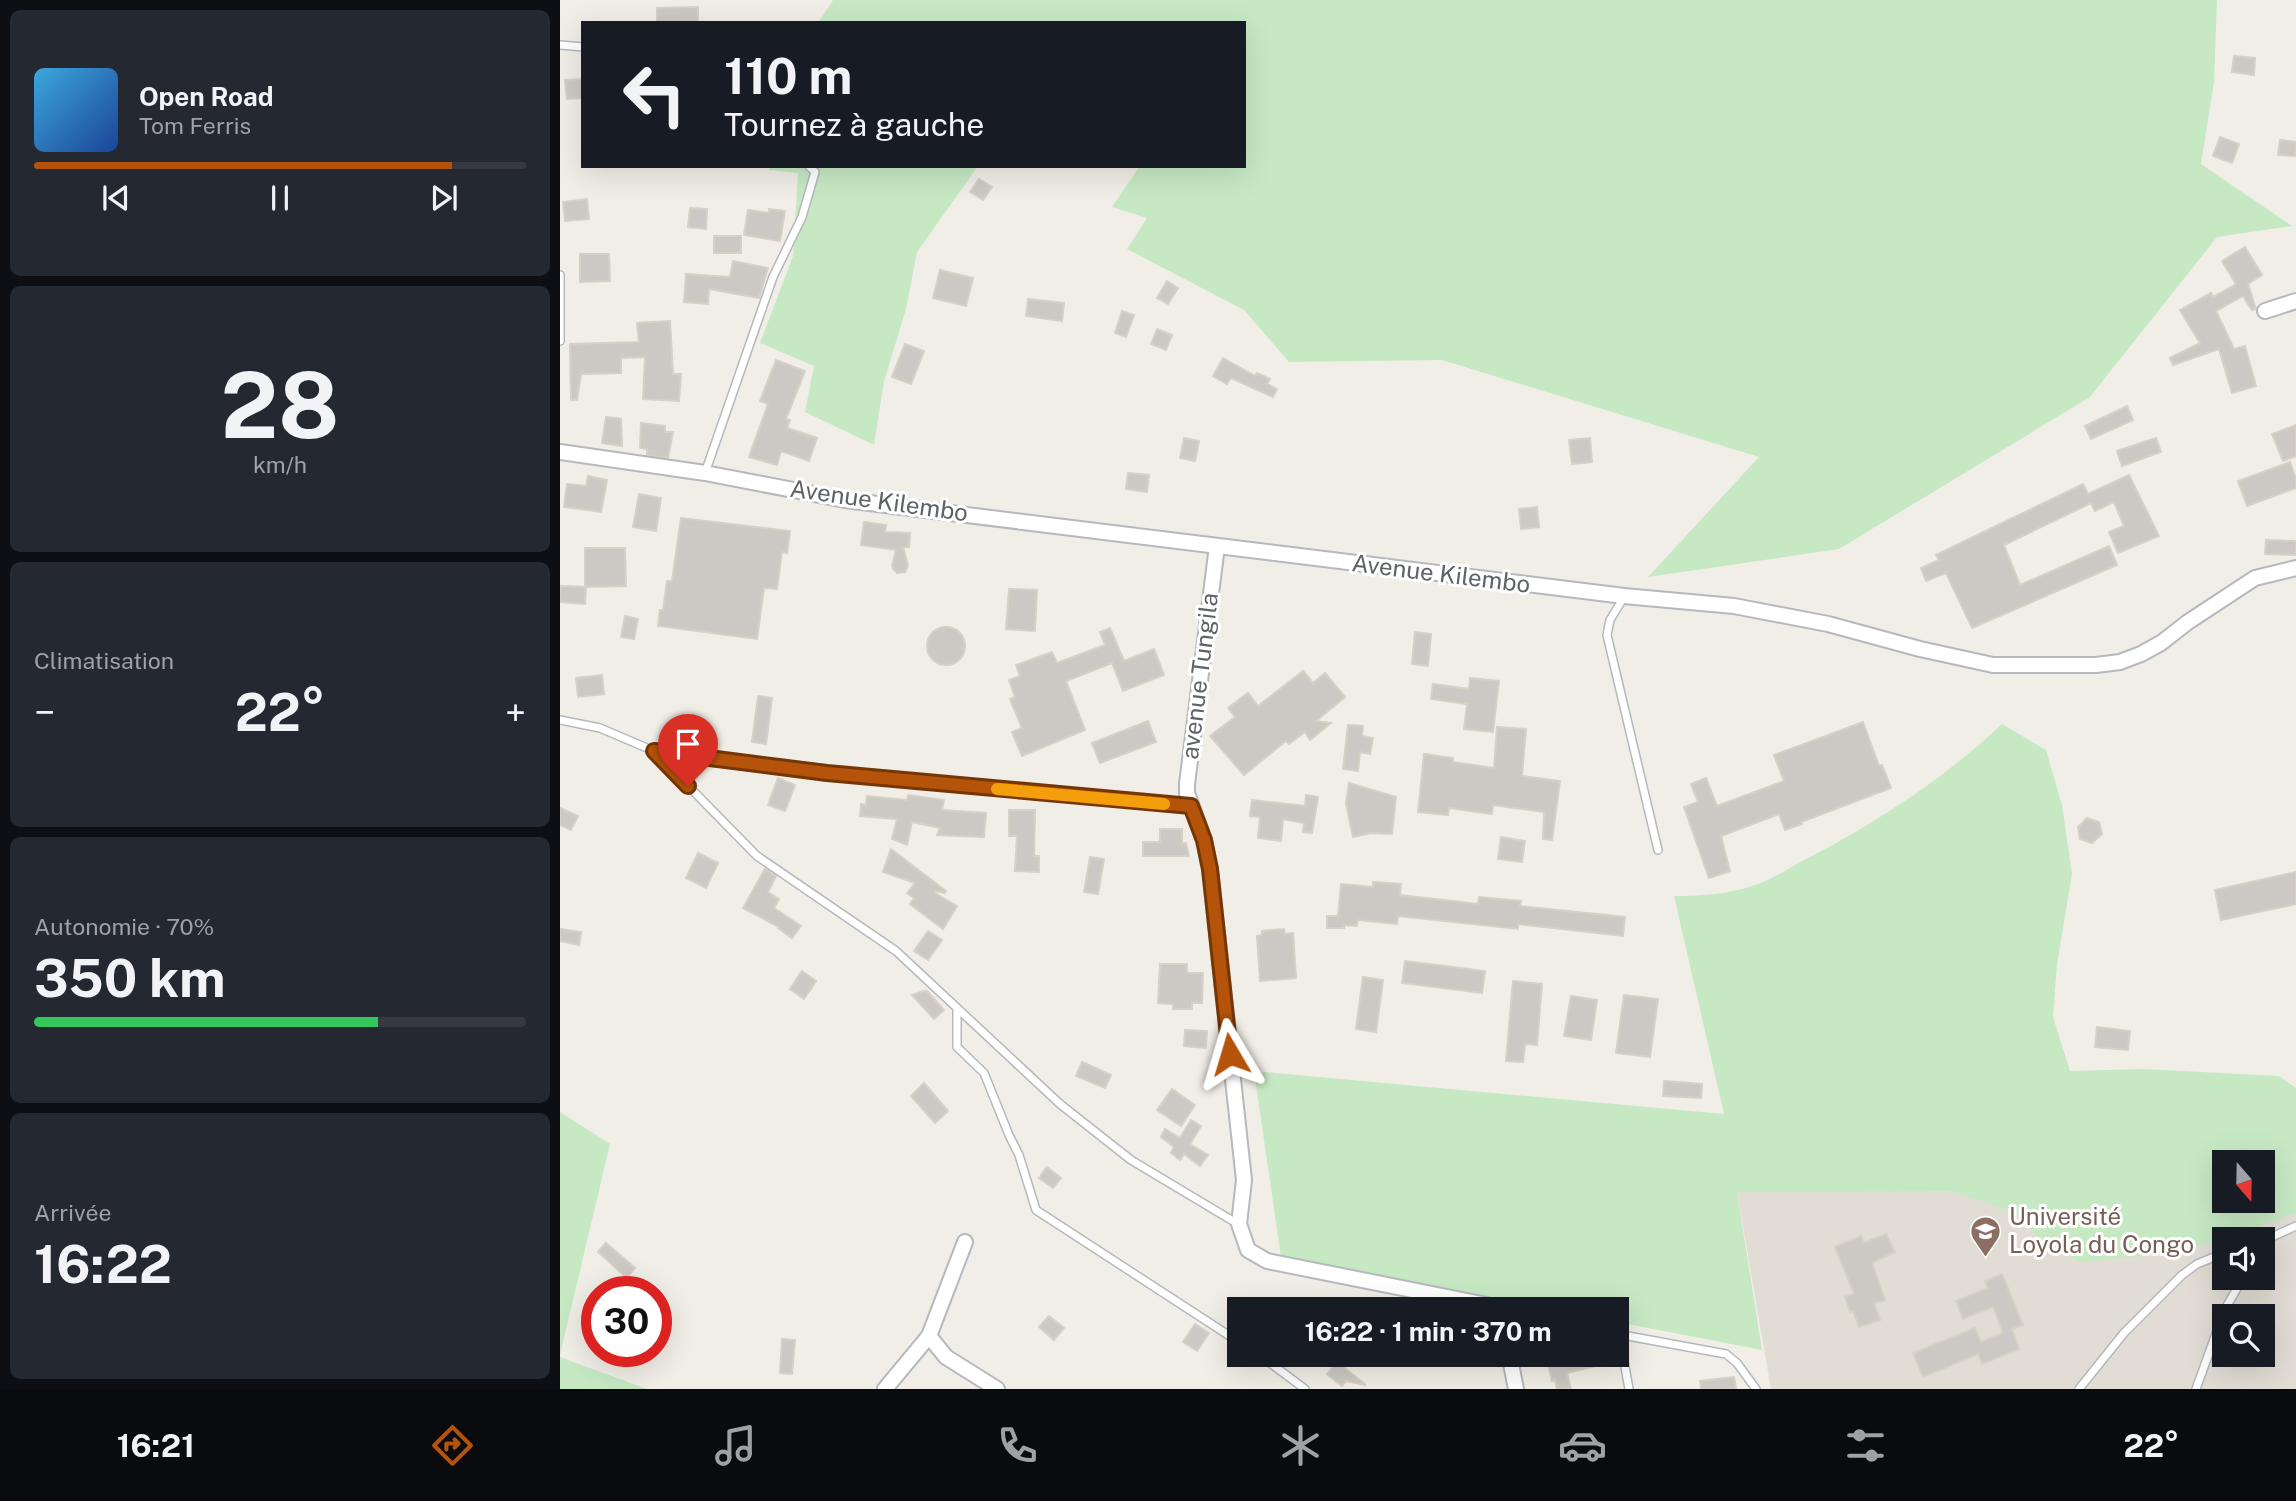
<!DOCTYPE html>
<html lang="fr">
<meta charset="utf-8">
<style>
:root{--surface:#171b24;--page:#242831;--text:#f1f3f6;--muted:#9ea1a6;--line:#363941;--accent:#b45309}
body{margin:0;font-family:"Public Sans",sans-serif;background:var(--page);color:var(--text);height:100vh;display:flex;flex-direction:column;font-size:26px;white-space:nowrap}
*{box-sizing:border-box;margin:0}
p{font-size:23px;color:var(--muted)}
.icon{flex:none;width:38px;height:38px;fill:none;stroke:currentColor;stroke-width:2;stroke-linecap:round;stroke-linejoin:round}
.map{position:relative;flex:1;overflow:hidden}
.drawer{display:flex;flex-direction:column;gap:10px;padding:10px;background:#0d0f14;width:560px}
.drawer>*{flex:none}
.guide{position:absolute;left:21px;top:21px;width:665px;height:147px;border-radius:0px;box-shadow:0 7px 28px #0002;background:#171b24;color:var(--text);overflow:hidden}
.needle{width:46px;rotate:160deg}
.tools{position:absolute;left:1652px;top:1150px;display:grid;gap:14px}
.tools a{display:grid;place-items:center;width:63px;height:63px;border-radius:0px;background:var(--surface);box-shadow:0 7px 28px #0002;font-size:35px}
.speed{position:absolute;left:21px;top:1276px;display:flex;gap:14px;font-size:35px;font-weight:700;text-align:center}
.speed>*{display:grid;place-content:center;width:91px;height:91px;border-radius:50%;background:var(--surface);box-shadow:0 7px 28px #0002;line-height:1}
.speed .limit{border:10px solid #d22;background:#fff;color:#111}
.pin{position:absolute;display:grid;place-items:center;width:60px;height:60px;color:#fff;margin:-72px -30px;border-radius:50% 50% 50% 0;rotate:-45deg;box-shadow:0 0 7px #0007}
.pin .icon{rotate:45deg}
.me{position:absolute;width:77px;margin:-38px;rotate:353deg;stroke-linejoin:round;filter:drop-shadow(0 0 5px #0008)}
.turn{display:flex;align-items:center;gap:24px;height:147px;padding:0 28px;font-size:32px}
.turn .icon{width:91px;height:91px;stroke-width:2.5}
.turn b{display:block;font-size:49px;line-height:60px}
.big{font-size:52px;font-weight:700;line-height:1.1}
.drawer .tile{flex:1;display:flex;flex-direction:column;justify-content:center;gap:10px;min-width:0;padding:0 24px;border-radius:10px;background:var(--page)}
.drawer .dial{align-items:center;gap:0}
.dial b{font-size:91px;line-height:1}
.song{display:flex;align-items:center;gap:21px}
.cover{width:84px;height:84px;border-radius:10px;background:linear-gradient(135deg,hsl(200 70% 55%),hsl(220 70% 35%))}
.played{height:7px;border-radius:4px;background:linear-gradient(90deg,var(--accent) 85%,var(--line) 85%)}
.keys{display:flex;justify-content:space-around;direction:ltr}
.heat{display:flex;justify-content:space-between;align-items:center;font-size:38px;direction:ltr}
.charge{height:10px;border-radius:5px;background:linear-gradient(90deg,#34c759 70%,var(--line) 0)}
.trip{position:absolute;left:667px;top:1297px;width:402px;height:70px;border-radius:0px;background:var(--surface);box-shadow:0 7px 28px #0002;font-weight:700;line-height:70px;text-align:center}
.tab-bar{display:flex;height:112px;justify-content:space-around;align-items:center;background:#090b0e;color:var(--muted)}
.tab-bar .icon{width:49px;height:49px}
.tab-bar .selected{color:var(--accent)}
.tab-bar b{font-size:32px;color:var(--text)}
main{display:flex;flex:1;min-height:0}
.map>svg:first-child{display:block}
.education{fill:#e1ddd5;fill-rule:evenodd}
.green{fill:#c6e9c4;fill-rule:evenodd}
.building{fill:#ccc9c4;stroke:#d6d0c5;stroke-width:2}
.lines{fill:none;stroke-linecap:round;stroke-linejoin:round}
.service-casing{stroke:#b5b8bc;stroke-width:10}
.minor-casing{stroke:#b5b8bc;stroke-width:18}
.service{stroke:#fff;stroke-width:7}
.minor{stroke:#fff;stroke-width:14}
.route-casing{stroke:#753606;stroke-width:18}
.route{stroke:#b45309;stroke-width:12}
.slow{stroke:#f59e0b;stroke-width:12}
.labels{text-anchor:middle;stroke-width:6;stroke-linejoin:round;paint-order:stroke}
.street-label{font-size:24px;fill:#5f6368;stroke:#fff}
.education-label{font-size:24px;fill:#785e54;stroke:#fff;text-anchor:start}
</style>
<main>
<section class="drawer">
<div class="tile">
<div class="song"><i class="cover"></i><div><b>Open Road</b><p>Tom Ferris</p></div></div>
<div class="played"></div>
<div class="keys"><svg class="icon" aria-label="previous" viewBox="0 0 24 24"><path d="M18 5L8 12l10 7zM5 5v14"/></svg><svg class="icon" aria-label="pause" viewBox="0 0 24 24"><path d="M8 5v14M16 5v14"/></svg><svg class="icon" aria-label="next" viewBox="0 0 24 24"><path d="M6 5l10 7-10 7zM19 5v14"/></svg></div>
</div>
<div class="tile dial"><b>28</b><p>km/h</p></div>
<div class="tile"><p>Climatisation</p>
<div class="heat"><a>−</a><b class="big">22°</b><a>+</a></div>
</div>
<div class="tile"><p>Autonomie · 70%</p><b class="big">350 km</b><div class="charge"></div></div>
<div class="tile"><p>Arrivée</p><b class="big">16:22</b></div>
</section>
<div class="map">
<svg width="1736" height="1389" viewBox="0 0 1736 1389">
<rect width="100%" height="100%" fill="#f1eee7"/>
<path class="education" d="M1736 1160V1389H1211L1177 1192 1664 1165V1200H1703ZM1664 1239H1703V1278H1664ZM1664 1316H1703V1354H1664Z"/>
<g class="green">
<path d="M273 0H1657L1654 82 1641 164 1732 226 1657 237 1530 397 1279 549 1088 577 1199 457 882 360 729 362 684 310 567 249 587 218 552 207 580 166H684V23H254L260 20Z"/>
<path d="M209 166H418L357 252 346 309 324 381 314 445 245 412 254 366 200 343 233 256 238 173 209 170Z"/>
<path d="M1442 724 1486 750 1502 805 1512 874 1497 965 1493 1017 1510 1071 1583 1069 1719 1076 1736 1088V1213L1651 1243 1574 1257 1520 1262 1481 1241 1457 1213 1392 1191 1177 1192 1202 1350 1057 1322V1309H989L721 1257 694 1071 1164 1114 1114 896C1143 896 1171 894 1198 884 1216 877 1233 866 1250 857 1319 821 1386 777 1442 724ZM1664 1162H1703V1200H1664Z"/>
<path d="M0 1112 50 1144 0 1355Z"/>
<path d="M0 1357 87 1389H0Z"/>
</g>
<g class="building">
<path d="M138 7V23H97V8Z"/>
<path d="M1674 56 1695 58 1694 75 1672 72Z"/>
<path d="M23 79V98L7 99 5 80Z"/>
<path d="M1660 137 1679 144 1672 163 1653 156Z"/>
<path d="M1720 140 1736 142 1735 156 1718 155Z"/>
<path d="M419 179 432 187 423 200 410 192Z"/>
<path d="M27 199 29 219 5 221 3 202Z"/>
<path d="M130 208 147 209 146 229 128 227Z"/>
<path d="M209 209 225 211 220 241 184 235 188 210 209 213Z"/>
<rect x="154" y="236" width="27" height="17"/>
<path d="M1685 247 1702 275 1688 284 1696 309 1692 310 1683 296 1656 311 1674 349 1685 346 1696 386 1672 393 1659 349 1613 365 1610 358 1640 343 1620 310 1651 293 1653 297 1676 284 1662 261Z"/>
<path d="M20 254H49L50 281 20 282Z"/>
<path d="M173 261 208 268 199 298 149 289 148 304 124 302 126 274 170 277Z"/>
<path d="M380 270 413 278 406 306 373 298Z"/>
<path d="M607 281 618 288 608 304 597 298Z"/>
<path d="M468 299 504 303 502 321 466 316Z"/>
<path d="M562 311 574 315 566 337 555 333Z"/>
<path d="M110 321 113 374H121L119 401 83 399 85 357 61 358V373L21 374 17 400H11L10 344 79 342 77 323Z"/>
<path d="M597 329 612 335 606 350 591 344Z"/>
<path d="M345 344 364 351 351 384 332 377Z"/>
<path d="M663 358 695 376 697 373 710 379 707 384 717 389 713 397 671 378 667 384 653 376Z"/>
<path d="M216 360 245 371 226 419 230 420 227 428 257 438 249 461 221 451 217 465 189 457 208 404 200 401Z"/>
<path d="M1567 406 1573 420 1531 439 1525 426Z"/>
<path d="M46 417 61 419 62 446 42 443Z"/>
<path d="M81 423 105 426V432H113L108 458 87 455V449L80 448Z"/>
<path d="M1736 425V456L1723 461 1712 434Z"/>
<path d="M624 438 639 441 635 461 620 458Z"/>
<path d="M1030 438 1032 462 1012 464 1009 440Z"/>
<path d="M1596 438 1601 452 1562 466 1557 451Z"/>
<path d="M1730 462 1736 479V488L1687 506 1678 481Z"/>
<path d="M568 473 589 475 587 492 566 489Z"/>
<path d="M1569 475 1599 536 1558 553 1549 532 1564 526 1554 502 1535 511 1531 503 1444 545 1460 585 1549 546 1557 565 1412 628 1386 573 1366 581 1361 568 1379 560 1376 555 1523 484 1528 494Z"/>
<path d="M28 476 47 480 41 512 4 507 7 484 26 486Z"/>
<path d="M79 494 101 498 96 531 73 527Z"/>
<path d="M977 507 979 527 961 529 959 509Z"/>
<path d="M121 518 230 531 227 553 222 552 217 589 204 588 197 639 98 626 100 610H103L107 581H112Z"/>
<path d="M304 522 326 525 325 532 350 533 349 547H343L348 565 345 572 337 573 334 570 332 566 336 550 301 545Z"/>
<path d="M1706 540 1736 541V555L1705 554Z"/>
<path d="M25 548H65L66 586 25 587Z"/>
<path d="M1 586 26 587 25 604 0 602Z"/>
<path d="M449 589 477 590 475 631 446 629Z"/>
<path d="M65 616 78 619 74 639 61 637Z"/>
<circle cx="386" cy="646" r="19"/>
<path d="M550 628 564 661 594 649 604 675 563 691 552 663 506 681 525 730 462 756 452 732 462 728 450 699 455 697 449 680 460 676 456 665 492 652 497 663 545 645 540 632Z"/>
<path d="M855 632 871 634 868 666 852 664Z"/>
<path d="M743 671 753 683 765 673 785 697 756 721 771 723 750 740 745 732 729 744 726 741 684 775 650 736 675 717 668 708 688 693 698 706Z"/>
<path d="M42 675 44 694 18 697 16 678Z"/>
<path d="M910 678 939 681 933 732 904 729 907 704 871 699 873 684 909 689Z"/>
<path d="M198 696 212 698 206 744 192 742Z"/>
<path d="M588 721 596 742 540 763 532 743Z"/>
<path d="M1303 722 1319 766 1322 765 1331 788 1241 822 1242 824 1225 830 1219 814 1161 836 1170 871 1149 878 1124 807 1138 802 1131 784 1146 778 1157 806 1224 781 1214 755Z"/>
<path d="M788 725 803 726 802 736 813 738 810 754 800 752 798 771 783 769Z"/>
<path d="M937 727 966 729 962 776 1000 781 992 840 983 839 984 812 933 805 932 814 889 808 888 815 858 812 864 754 893 758V762L934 768Z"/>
<path d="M218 778 235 785 225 811 208 805Z"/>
<path d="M789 783 836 797 832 834 811 833 793 837 786 804Z"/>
<path d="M348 795 384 800 382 810 426 813 424 837 377 835 380 828 352 822 347 845 332 839 337 819 300 816 301 804 306 805 307 796 347 800Z"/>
<path d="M746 795 758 797 752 833 743 832 744 823 723 819 721 841 698 838 700 817 690 816 692 800 745 806Z"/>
<path d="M0 808 18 816 11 830 0 825Z"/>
<path d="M449 810H475L474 856H479V872L455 871 457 836H449Z"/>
<path d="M1527 818 1539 822 1542 834 1532 843 1520 839 1518 827Z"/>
<path d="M600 829H622V844L626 843 629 856H583V842H600Z"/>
<path d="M941 837 965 841 962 862 938 859Z"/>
<path d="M331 849 386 891 385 893 376 891 375 893 397 906 383 929 350 904 354 898 347 893 355 883 323 872Z"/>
<path d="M138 853 158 863 146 888 126 878Z"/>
<path d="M530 857 544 859 538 894 524 892Z"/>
<path d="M205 869 216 876 208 892 219 899 214 908 241 926 232 938 218 928 219 927 183 908Z"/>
<path d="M1736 872V904L1661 920 1655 890Z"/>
<path d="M813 882 841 884 840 895 918 904 919 897 961 901 960 906 1065 917 1063 936 958 924V929L838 916 837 924 798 920 797 926 784 925V928H767V916H778L781 884 813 887Z"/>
<path d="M0 929 21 932 19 945 0 941Z"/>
<path d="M724 929 725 934 733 933 736 978 700 981 697 936 702 935V931Z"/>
<path d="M368 931 382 940 368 960 354 951Z"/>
<path d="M845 961 925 971 922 993 842 983Z"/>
<path d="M600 964H627V973H643L642 1003H632V1009H613V1004L598 1003Z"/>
<path d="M242 971 256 981 244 999 230 989Z"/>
<path d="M803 977 823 980 816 1032 796 1029Z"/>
<path d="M953 981 982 984 977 1045 965 1044 963 1062 946 1061Z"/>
<path d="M364 991H367L384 1010 374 1019 352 995Z"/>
<path d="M1064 995 1098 999 1090 1057 1056 1053Z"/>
<path d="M1011 996 1037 1000 1031 1040 1004 1036Z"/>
<path d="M1537 1027 1570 1031 1568 1050 1535 1047Z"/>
<path d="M625 1030 647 1031 646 1048 624 1046Z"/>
<path d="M522 1062 551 1075 545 1088 516 1076Z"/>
<path d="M1104 1081 1142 1084 1141 1098 1103 1096Z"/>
<path d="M364 1083 388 1111 375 1123 351 1096Z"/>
<path d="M612 1089 635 1105 621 1126 597 1110Z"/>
<path d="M631 1120 641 1126 630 1144 648 1155 640 1166 624 1154 620 1160 611 1153 614 1147 601 1137 605 1129 620 1138Z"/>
<path d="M487 1167 501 1178 493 1188 479 1178Z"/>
<path d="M1326 1234 1335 1252 1312 1263 1325 1300 1314 1303 1320 1320 1299 1327 1293 1311 1290 1312 1285 1297 1294 1294 1275 1247 1301 1236 1304 1243Z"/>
<path d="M46 1243 75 1268 67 1278 38 1252Z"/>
<path d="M1442 1274 1463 1325 1452 1329 1459 1349 1422 1364 1418 1354 1363 1377 1353 1353 1415 1328 1421 1342 1443 1333 1433 1307 1403 1319 1396 1301 1428 1288 1425 1281Z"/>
<path d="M489 1316 504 1328 494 1340 479 1327Z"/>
<path d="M635 1324 649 1333 637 1351 623 1342Z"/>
<path d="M222 1339 235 1340 232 1374 220 1373Z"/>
<path d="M986 1354H1034L1036 1366 1007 1373 1011 1389H997L995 1380 992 1381Z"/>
<path d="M777 1362 806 1385 786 1381 782 1386 767 1374Z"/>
<path d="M1174 1377 1176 1389H1141L1140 1381Z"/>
</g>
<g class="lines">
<defs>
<g id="service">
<path d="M0 45 23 47"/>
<path d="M0 275V341"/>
<path d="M145 473 213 277 242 217 255 172 249 166"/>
<path d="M1064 597 1050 620 1047 635 1098 850"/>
<path d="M0 720 40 728 94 751 267 773 631 806"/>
<path d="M94 751 197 856 336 951 500 1104 571 1160 678 1224"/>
<path d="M397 1008V1047L424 1073 449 1135 459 1155 476 1210 679 1342"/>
<path d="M1703 1241 1736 1226"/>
<path d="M929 1305 956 1309"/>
<path d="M1057 1334 1166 1354 1177 1363 1196 1389"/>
<path d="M1059 1334 1069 1389"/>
<path d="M698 1354 745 1389"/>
<path d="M1519 1389 1564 1333 1622 1275 1637 1264 1664 1253"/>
<path d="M1636 1389 1665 1309 1683 1278"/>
</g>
<g id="minor">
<path d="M1705 311 1736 301"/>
<path d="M0 452 145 473 285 500 1064 596 1174 606 1268 624 1360 649 1433 665H1536L1560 662 1581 654 1601 643 1628 622 1695 578 1736 568"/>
<path d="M657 546 627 784V793L644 840 650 869 684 1180 679 1224 688 1250 707 1261 927 1305 930 1309"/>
<path d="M369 1336 386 1357 437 1389"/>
<path d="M949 1354 956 1389"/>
<path d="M325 1389 369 1336 405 1242"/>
</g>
</defs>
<use href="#service" class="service-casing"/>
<use href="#minor" class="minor-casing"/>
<use href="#service" class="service"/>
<use href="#minor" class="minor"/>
</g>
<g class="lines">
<defs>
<path id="route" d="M128 786 94 751 267 773 631 806 644 840 650 869 670 1054"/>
</defs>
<use href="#route" class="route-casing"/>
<use href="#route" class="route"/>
<path class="slow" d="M437 789 604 804"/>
</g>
<defs>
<symbol id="university-pin" viewBox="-11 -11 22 30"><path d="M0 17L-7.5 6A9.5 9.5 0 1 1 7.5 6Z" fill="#8d6e63" stroke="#fff"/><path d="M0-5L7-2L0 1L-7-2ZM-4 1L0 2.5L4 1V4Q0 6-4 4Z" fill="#fff"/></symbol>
</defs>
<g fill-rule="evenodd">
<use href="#university-pin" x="1408" y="1214" width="35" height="47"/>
</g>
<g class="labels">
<g class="street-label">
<text transform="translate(319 501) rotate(8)" y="8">Avenue Kilembo</text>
<text transform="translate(881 574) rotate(7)" y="8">Avenue Kilembo</text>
<text transform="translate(640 676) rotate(-83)" y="8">avenue Tungila</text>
</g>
<g class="education-label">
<text x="1449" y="1225">Université<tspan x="1449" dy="28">Loyola du Congo</tspan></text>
</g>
</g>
</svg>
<div class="tools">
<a><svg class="needle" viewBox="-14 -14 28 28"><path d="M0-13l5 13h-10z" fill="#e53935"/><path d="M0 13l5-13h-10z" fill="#9ea1a6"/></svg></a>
<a><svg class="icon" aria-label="sound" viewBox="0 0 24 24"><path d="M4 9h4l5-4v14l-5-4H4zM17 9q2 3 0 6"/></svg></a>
<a><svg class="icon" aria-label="search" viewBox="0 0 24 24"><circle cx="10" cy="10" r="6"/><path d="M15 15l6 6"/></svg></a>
</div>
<div class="speed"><div class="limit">30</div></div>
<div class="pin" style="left:128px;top:786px;background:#d93025"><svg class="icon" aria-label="arrive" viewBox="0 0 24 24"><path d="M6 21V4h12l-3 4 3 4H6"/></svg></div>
<svg class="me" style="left:670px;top:1054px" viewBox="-20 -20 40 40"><path d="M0-17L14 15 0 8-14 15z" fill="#b45309" stroke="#fff" stroke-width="4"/></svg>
<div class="trip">16:22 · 1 min · 370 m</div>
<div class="guide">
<div class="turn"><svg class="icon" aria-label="left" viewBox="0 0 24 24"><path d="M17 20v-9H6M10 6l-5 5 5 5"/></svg><div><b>110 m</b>Tournez à gauche</div></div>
</div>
</div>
</main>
<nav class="tab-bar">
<b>16:21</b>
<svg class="icon selected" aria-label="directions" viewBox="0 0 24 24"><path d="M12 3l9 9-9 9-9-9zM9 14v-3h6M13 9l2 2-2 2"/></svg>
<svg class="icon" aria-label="music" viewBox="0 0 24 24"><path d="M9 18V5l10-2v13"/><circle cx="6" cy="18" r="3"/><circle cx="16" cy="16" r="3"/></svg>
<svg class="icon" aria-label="phone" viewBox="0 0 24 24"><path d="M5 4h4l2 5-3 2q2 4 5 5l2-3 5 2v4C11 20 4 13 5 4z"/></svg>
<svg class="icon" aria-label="climate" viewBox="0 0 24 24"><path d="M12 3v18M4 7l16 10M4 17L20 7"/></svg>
<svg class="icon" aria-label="car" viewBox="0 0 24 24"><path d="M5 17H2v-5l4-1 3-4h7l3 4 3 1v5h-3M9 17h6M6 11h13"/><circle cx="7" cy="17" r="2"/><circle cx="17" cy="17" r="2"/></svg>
<svg class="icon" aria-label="filters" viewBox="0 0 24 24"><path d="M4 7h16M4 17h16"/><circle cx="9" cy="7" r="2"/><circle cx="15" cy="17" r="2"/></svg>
<b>22°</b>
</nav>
